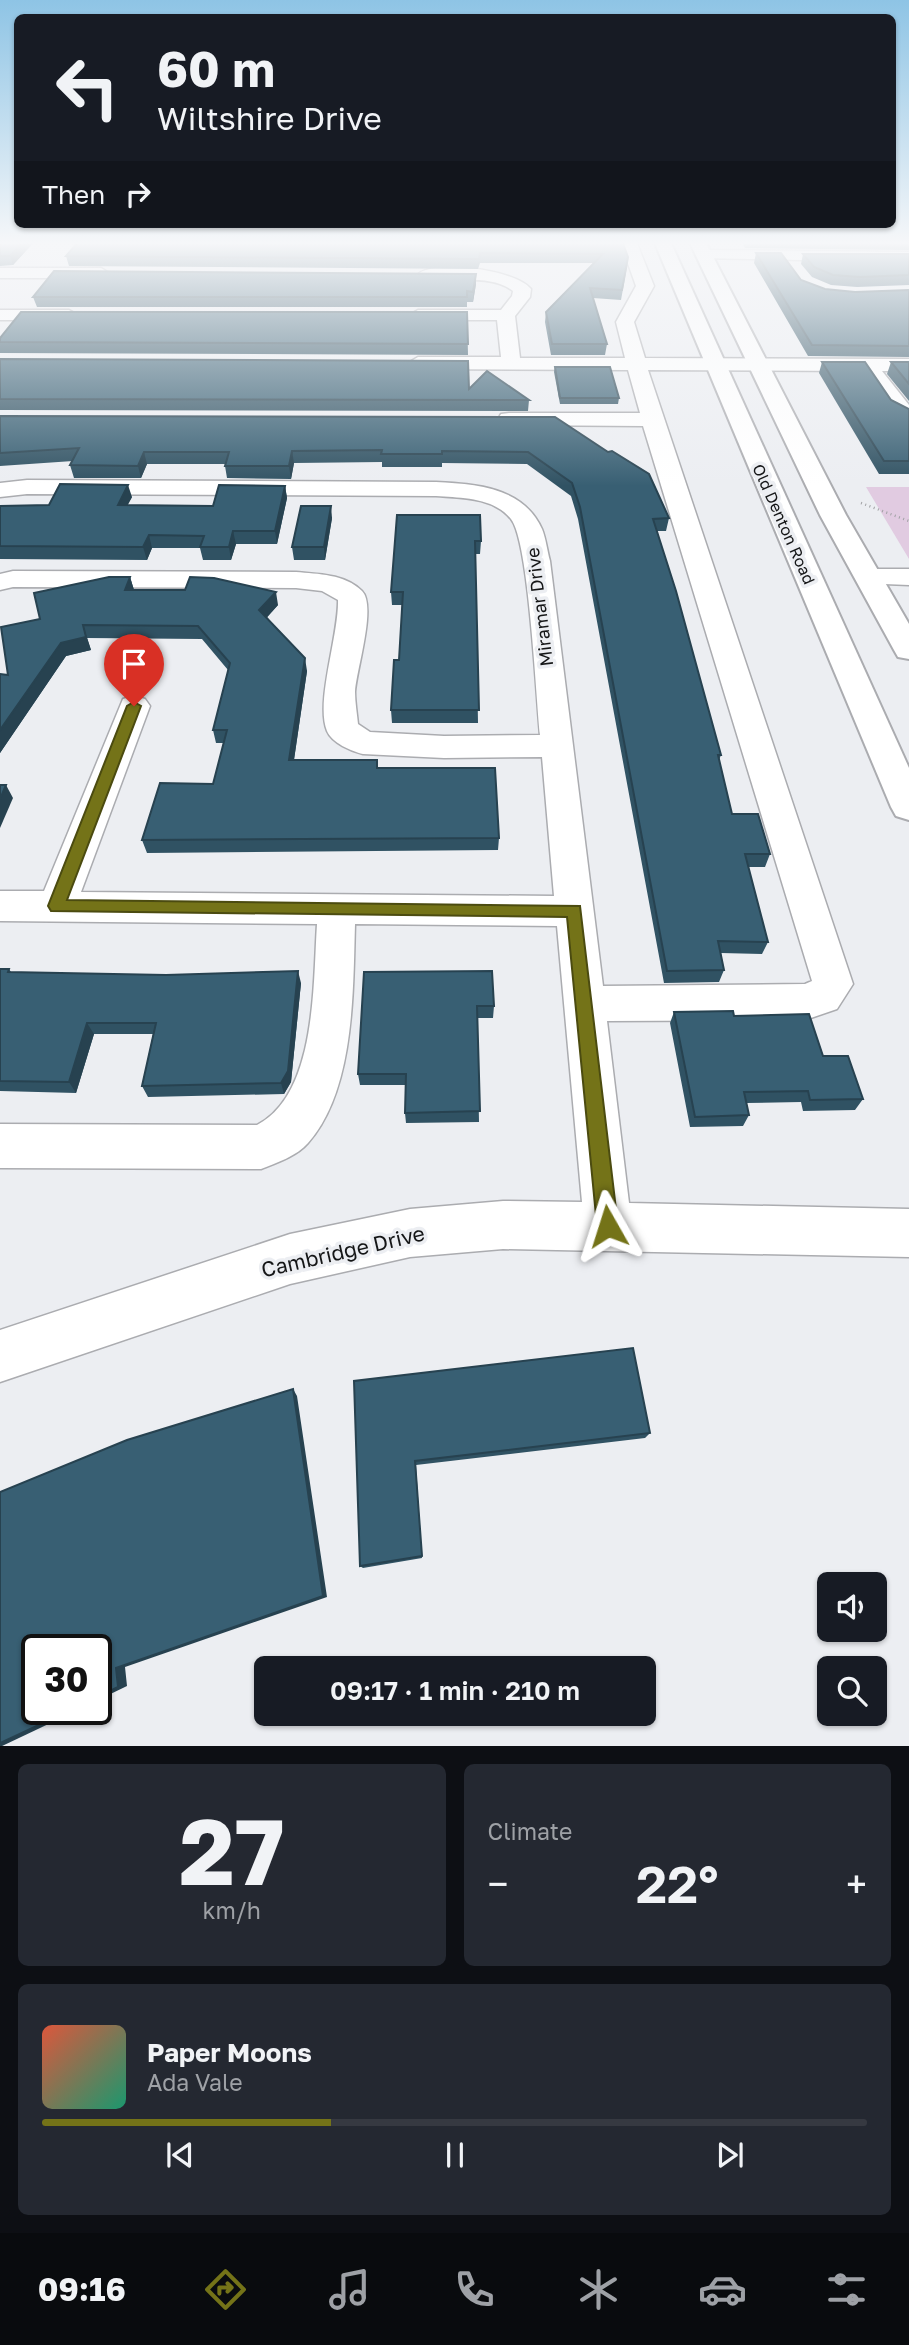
<!DOCTYPE html>
<meta charset="utf-8">
<style>
:root{--surface:#171b24;--page:#242831;--text:#f1f3f6;--muted:#9ea1a6;--line:#363941;--accent:#747318}
body{margin:0;font-family:"Golos Text",sans-serif;background:var(--page);color:var(--text);height:100vh;display:flex;flex-direction:column;font-size:26px;white-space:nowrap}
*{box-sizing:border-box;margin:0}
p{font-size:23px;color:var(--muted)}
.icon{flex:none;width:38px;height:38px;fill:none;stroke:currentColor;stroke-width:2;stroke-linecap:round;stroke-linejoin:round}
.map{position:relative;height:1746px;overflow:hidden}
.side{display:flex;flex-direction:column;gap:18px;padding:18px;background:#0d0f14;flex:1}
.side>*{flex:none}
.hud{position:absolute;left:14px;top:14px;width:882px;height:214px;border-radius:10px;box-shadow:0 2px 5px #0004;background:#171b24;color:var(--text);overflow:hidden}
.controls{position:absolute;left:817px;top:1572px;display:grid;gap:14px}
.controls a{display:grid;place-items:center;width:70px;height:70px;border-radius:10px;background:var(--surface);box-shadow:0 2px 5px #0004;font-size:35px}
.speed{position:absolute;left:21px;top:1634px;display:flex;gap:14px;font-size:35px;font-weight:700;text-align:center}
.speed>*{display:grid;place-content:center;width:91px;height:91px;border-radius:50%;background:var(--surface);box-shadow:0 2px 5px #0004;line-height:1}
.speed .limit{border:4px solid #111;border-radius:10px;background:#fff;color:#111}
.pin{position:absolute;display:grid;place-items:center;width:60px;height:60px;color:#fff;margin:-72px -30px;border-radius:50% 50% 50% 0;rotate:-45deg;box-shadow:0 0 7px #0007}
.pin .icon{rotate:45deg}
.me{position:absolute;width:77px;margin:-38px;rotate:354deg;stroke-linejoin:round;filter:drop-shadow(0 0 5px #0008)}
.turn{display:flex;align-items:center;gap:24px;height:147px;padding:0 28px;font-size:32px}
.turn .icon{width:91px;height:91px;stroke-width:2.5}
.turn b{display:block;font-size:49px;line-height:60px}
.then{display:flex;align-items:center;height:66px;padding:0 28px;background:#0003;gap:14px;font-size:26px}
.big{font-size:52px;font-weight:600;line-height:1.1}
.side .widget{flex:1;display:flex;flex-direction:column;justify-content:center;gap:10px;min-width:0;padding:0 24px;border-radius:10px;background:var(--page)}
.side .dial{align-items:center;gap:0}
.dial b{font-size:91px;line-height:1}
.song{display:flex;align-items:center;gap:21px}
.cover{width:84px;height:84px;border-radius:10px;background:linear-gradient(135deg,hsl(10 70% 55%),hsl(160 70% 35%))}
.played{height:7px;border-radius:4px;background:linear-gradient(90deg,var(--accent) 35%,var(--line) 35%)}
.keys{display:flex;justify-content:space-around;direction:ltr}
.heat{display:flex;justify-content:space-between;align-items:center;font-size:38px;direction:ltr}
.side .tiles{flex:1;display:grid;gap:18px;grid-template-columns:1fr 1fr}
.widget:last-child{grid-column:span 2}
.trip{position:absolute;left:254px;top:1656px;width:402px;height:70px;border-radius:10px;background:var(--surface);box-shadow:0 2px 5px #0004;font-weight:600;line-height:70px;text-align:center}
.tab-bar{display:flex;height:112px;justify-content:space-around;align-items:center;background:#090b0e;color:var(--muted)}
.tab-bar .icon{width:49px;height:49px}
.tab-bar .active{color:var(--accent)}
.tab-bar b{font-size:32px;color:var(--text)}
.map>svg:first-child{display:block}
.green{fill:#e1cbe1}
.lines{fill:none;stroke-linecap:round;stroke-linejoin:round}
.minor-casing{stroke:#abacb0;stroke-width:3}
.major-casing{stroke:#abacb0;stroke-width:4}
.path{stroke:#a0a1a4;stroke-width:2.5;stroke-dasharray:1 3.5;stroke-linecap:butt}
.minor{fill:#fff;fill-rule:evenodd}
.major{fill:#fff;fill-rule:evenodd}
.wall{fill:#305263}
.shaded-wall{fill:#274250}
.building{fill:#385f73;stroke:#274250;stroke-width:2}
.route{fill:#747318;stroke:#4b4b10;stroke-width:2}
.labels{text-anchor:middle;stroke-width:7;stroke-linejoin:round;paint-order:stroke}
.far-street-label{font-size:16px;fill:#151617;stroke:#eceef2}
.street-label{font-size:18px;fill:#151617;stroke:#eceef2}
.near-street-label{font-size:21px;fill:#151617;stroke:#eceef2}
</style>
<div class="map">
<svg width="909" height="1747" viewBox="0 0 909 1747">
<rect width="100%" height="100%" fill="#eceef2"/>
<path class="green" d="M866 487H909V559Z"/>
<g class="lines">
<defs>
<g id="minor">
<path d="M620 241H636L654 286 634 322 645 358 909 359V371H882L909 405V421L889 410 863 371 648 370 853 984 837 1009 805 1020 607 1021 629 1203 909 1209V1257L503 1249 410 1257 290 1284 0 1382V1330L290 1234 410 1209 503 1201 582 1202 557 926 355 924C353 990 355 1090 308 1143 297 1156 276 1163 261 1169L0 1168V1124L257 1125C317 1094 313 983 317 924L0 921V891H44L123 699 134 696 145 699 150 706 81 892 554 896 542 757 444 758 363 754C351 751 332 743 327 731 315 702 339 635 338 600L322 591 296 588 13 587 0 590V574L13 571 296 572C318 574 345 574 362 591 377 606 356 671 355 692 355 702 357 714 358 724L370 732 444 736 540 735C536 697 529 541 511 519 493 497 461 498 436 496L27 494 0 497V483L27 480 436 482C476 484 523 487 542 529 546 539 547 550 550 561L603 986 805 984 812 981 643 426 509 425 501 424 498 419 501 414 509 413H640L628 370 418 369 408 363 418 357H501L497 320H418L409 315 418 310H501L512 296 513 291C485 269 430 289 417 275 432 259 515 269 531 289L530 297 515 316 520 358H625L616 322 636 286Z"/>
<path d="M704 250 909 252V262L698 258 696 255 698 252Z"/>
<path d="M0 268H101L109 273 101 278H0Z"/>
<path d="M0 310H69L78 315 69 320H0Z"/>
<path d="M868 569H909V585L859 583 855 577 859 571Z"/>
</g>
<g id="major">
<path d="M654 241H670L909 768V820L896 816 891 807Z"/>
<path d="M689 241H705L846 515 909 624V659L898 657 894 650 820 515Z"/>
</g>
</defs>
<use href="#minor" class="minor-casing"/>
<use href="#major" class="major-casing"/>
<path class="path" d="M861 503 909 521"/>
<use href="#minor" class="minor"/>
<use href="#major" class="major"/>
</g>
<g class="wall">
<path d="M0 241H35L13 265 0 266Z"/>
<path d="M72 241H622L627 267 621 300 593 298 607 344 605 355H551L545 322 546 312 593 263H480L478 269 69 266 66 256 76 244Z"/>
<path d="M741 241H909V250L745 248Z"/>
<path d="M756 253 801 280 825 289 855 292 909 290V357L808 356 754 263Z"/>
<path d="M803 254H909V285L857 287 831 285 812 277 801 264Z"/>
<path d="M476 274V284L473 302H467V307H37L33 297Z"/>
<path d="M467 312 468 355 0 353V338Z"/>
<path d="M0 359 469 389 529 400 528 411 0 410Z"/>
<path d="M822 362 909 409V474H879L819 373Z"/>
<path d="M891 362H909V401L887 374Z"/>
<path d="M555 367 619 398 618 404H560L554 372Z"/>
<path d="M0 416 555 417 669 518 666 531H656L721 755 719 760 732 814 770 854 765 867H748L768 942 762 954 721 953 724 970 719 982 664 983 578 519 571 496 527 464 442 463V467H382V462L294 463 291 479 227 478 225 466 226 464H147L141 478H74L70 465 73 461 0 466Z"/>
<path d="M285 486 287 498 277 544H236L231 560H203L200 548H152L147 560 0 559V506L49 505 132 497 127 505 213 506Z"/>
<path d="M397 515 481 541 480 554H475L478 723H392L391 710 399 660 402 605H392L391 592Z"/>
<path d="M332 518 325 560H294L292 547Z"/>
<path d="M130 577 134 590 278 605 267 617 307 671 294 760 378 768 499 838 498 850 147 853 142 840 213 784 224 743H216L213 730 228 670 202 639 87 638 91 650 66 656 0 753V674L8 675 40 619Z"/>
<path d="M0 969H9L11 972 301 983 291 1082 284 1094 148 1097 142 1086 153 1034H94L76 1093 0 1091Z"/>
<path d="M364 972 494 1006 493 1018H477L479 1122 406 1123 405 1113V1085H360L358 1074Z"/>
<path d="M674 1012 823 1056 863 1099 855 1110 803 1111 801 1102 746 1103 749 1115 743 1126 690 1127 670 1023Z"/>
<path d="M354 1381 650 1433 645 1438 416 1465 422 1558 363 1568 360 1566Z"/>
</g>
<g class="shaded-wall">
<path d="M23 241H35L13 265 10 256Z"/>
<path d="M476 274V284L473 302V292Z"/>
<path d="M292 451 294 463 291 479 289 466Z"/>
<path d="M144 452 147 464 141 478 138 466Z"/>
<path d="M128 485 132 497 121 518 118 505Z"/>
<path d="M285 486 287 498 277 544 275 531Z"/>
<path d="M331 506 332 518 325 560 324 547Z"/>
<path d="M233 531 236 544 231 560 229 547Z"/>
<path d="M149 535 152 548 147 560 143 547Z"/>
<path d="M130 577 134 590H125Z"/>
<path d="M276 592 278 605 262 623 259 610Z"/>
<path d="M83 625 91 650 66 656 0 753V730L61 643Z"/>
<path d="M305 658 307 671 292 773 289 760Z"/>
<path d="M6 785 13 798 0 828V799Z"/>
<path d="M298 971 301 983 291 1082 284 1094 281 1083Z"/>
<path d="M87 1023 94 1034 76 1093 69 1082Z"/>
<path d="M293 1389 297 1396 327 1597 125 1667 127 1686 96 1701V1698Z"/>
<path d="M71 1710H78L0 1747V1743Z"/>
</g>
<g class="building">
<path d="M0 241H23L10 256H0Z"/>
<path d="M79 241H622L628 257 622 290 590 288 607 344H552L546 312 603 254 480 253 479 259 66 256Z"/>
<path d="M756 253H781L801 280 825 289 855 292 909 290V346L812 345Z"/>
<path d="M803 254H909V275L860 277 833 275 814 267Z"/>
<path d="M54 271 476 274 473 292 467 291V297H33Z"/>
<path d="M21 312H467L468 344 0 342V338Z"/>
<path d="M0 359 468 361 469 389 487 371 529 400 0 399Z"/>
<path d="M822 362H865L891 400 909 409V461H884Z"/>
<path d="M891 362H909V384Z"/>
<path d="M555 367H610L619 398H560Z"/>
<path d="M0 416 555 417 608 452 612 451 649 474 669 518 653 519 676 591 721 755H718L732 814H758L770 854H745L768 942 718 941 724 970 667 971 580 507 572 483 528 452 442 451V454H381L382 450 292 451 289 466H225L229 452H144L138 466 70 465 79 448 0 453Z"/>
<path d="M60 484 128 485 118 505 213 506 219 485 285 486 275 531H233L229 547H200L204 536 149 535 143 547 0 546V506L49 505Z"/>
<path d="M301 506H331L324 547H292Z"/>
<path d="M397 515H480L481 541H475L479 710H391L394 660H399L403 592H391Z"/>
<path d="M109 577H130L125 590H185L190 577 214 578 276 592 259 610 305 658 289 760H377V768H495L499 838 142 840 160 783 213 784 227 730H213L230 663 198 626 83 625 86 637 61 643 0 730V674L8 675 1 627 40 619 34 593Z"/>
<path d="M0 785H6L0 799Z"/>
<path d="M0 969H9L8 972 166 975 298 971 288 1071 281 1083 142 1086 156 1023H87L69 1082 0 1081Z"/>
<path d="M492 971 494 1006H477L480 1111 405 1113 406 1074H358L364 972Z"/>
<path d="M733 1011 734 1016 809 1014 823 1056H848L863 1099 810 1100 808 1091 744 1092 749 1115 695 1117 674 1012Z"/>
<path d="M633 1348 650 1433 415 1461 422 1556 360 1566 354 1381Z"/>
<path d="M293 1389 323 1596 116 1668 118 1687 96 1698V1650H37V1710H71L0 1743V1492L127 1440Z"/>
</g>
<linearGradient id="sky" x2="0" y2="1"><stop stop-color="#8ec4e5"/><stop offset="0.5" stop-color="#f6f7f9"/><stop offset="1" stop-color="#f6f7f9" stop-opacity="0"/></linearGradient>
<rect width="909" height="486" fill="url(#sky)"/>
<path class="route" d="M134 702 141 706 67 900 580 906 618 1226 615 1233 608 1237 600 1233 597 1226 567 917 51 911 48 906 127 706Z"/>
<g class="labels">
<g class="far-street-label">
<text transform="translate(784 524) rotate(66)" y="6">Old Denton Road</text>
</g>
<g class="street-label">
<text transform="translate(540 607) rotate(-97)" y="6">Miramar Drive</text>
</g>
<g class="near-street-label">
<text transform="translate(343 1252) rotate(-13)" y="7">Cambridge Drive</text>
</g>
</g>
</svg>
<div class="controls">
<a><svg class="icon" aria-label="sound" viewBox="0 0 24 24"><path d="M4 9h4l5-4v14l-5-4H4zM17 9q2 3 0 6"/></svg></a>
<a><svg class="icon" aria-label="search" viewBox="0 0 24 24"><circle cx="10" cy="10" r="6"/><path d="M15 15l6 6"/></svg></a>
</div>
<div class="speed"><div class="limit">30</div></div>
<div class="pin" style="left:134px;top:706px;background:#d93025"><svg class="icon" aria-label="arrive" viewBox="0 0 24 24"><path d="M6 21V4h12l-3 4 3 4H6"/></svg></div>
<svg class="me" style="left:608px;top:1226px" viewBox="-20 -20 40 40"><path d="M0-17L14 15 0 8-14 15z" fill="#747318" stroke="#fff" stroke-width="4"/></svg>
<div class="trip">09:17 · 1 min · 210 m</div>
<div class="hud">
<div class="turn"><svg class="icon" aria-label="left" viewBox="0 0 24 24"><path d="M17 20v-9H6M10 6l-5 5 5 5"/></svg><div><b>60 m</b>Wiltshire Drive</div></div>
<div class="then">Then<svg class="icon" aria-label="right" viewBox="0 0 24 24"><path d="M7 20v-9h11M14 6l5 5-5 5"/></svg></div>
</div>
</div>
<section class="side">
<div class="tiles">
<div class="widget dial"><b>27</b><p>km/h</p></div>
<div class="widget"><p>Climate</p>
<div class="heat"><a>−</a><b class="big">22°</b><a>+</a></div>
</div>
<div class="widget">
<div class="song"><i class="cover"></i><div><b>Paper Moons</b><p>Ada Vale</p></div></div>
<div class="played"></div>
<div class="keys"><svg class="icon" aria-label="previous" viewBox="0 0 24 24"><path d="M18 5L8 12l10 7zM5 5v14"/></svg><svg class="icon" aria-label="pause" viewBox="0 0 24 24"><path d="M8 5v14M16 5v14"/></svg><svg class="icon" aria-label="next" viewBox="0 0 24 24"><path d="M6 5l10 7-10 7zM19 5v14"/></svg></div>
</div>
</div>
</section>
<nav class="tab-bar">
<b>09:16</b>
<svg class="icon active" aria-label="directions" viewBox="0 0 24 24"><path d="M12 3l9 9-9 9-9-9zM9 14v-3h6M13 9l2 2-2 2"/></svg>
<svg class="icon" aria-label="music" viewBox="0 0 24 24"><path d="M9 18V5l10-2v13"/><circle cx="6" cy="18" r="3"/><circle cx="16" cy="16" r="3"/></svg>
<svg class="icon" aria-label="phone" viewBox="0 0 24 24"><path d="M5 4h4l2 5-3 2q2 4 5 5l2-3 5 2v4C11 20 4 13 5 4z"/></svg>
<svg class="icon" aria-label="climate" viewBox="0 0 24 24"><path d="M12 3v18M4 7l16 10M4 17L20 7"/></svg>
<svg class="icon" aria-label="car" viewBox="0 0 24 24"><path d="M5 17H2v-5l4-1 3-4h7l3 4 3 1v5h-3M9 17h6M6 11h13"/><circle cx="7" cy="17" r="2"/><circle cx="17" cy="17" r="2"/></svg>
<svg class="icon" aria-label="filters" viewBox="0 0 24 24"><path d="M4 7h16M4 17h16"/><circle cx="9" cy="7" r="2"/><circle cx="15" cy="17" r="2"/></svg>
</nav>
